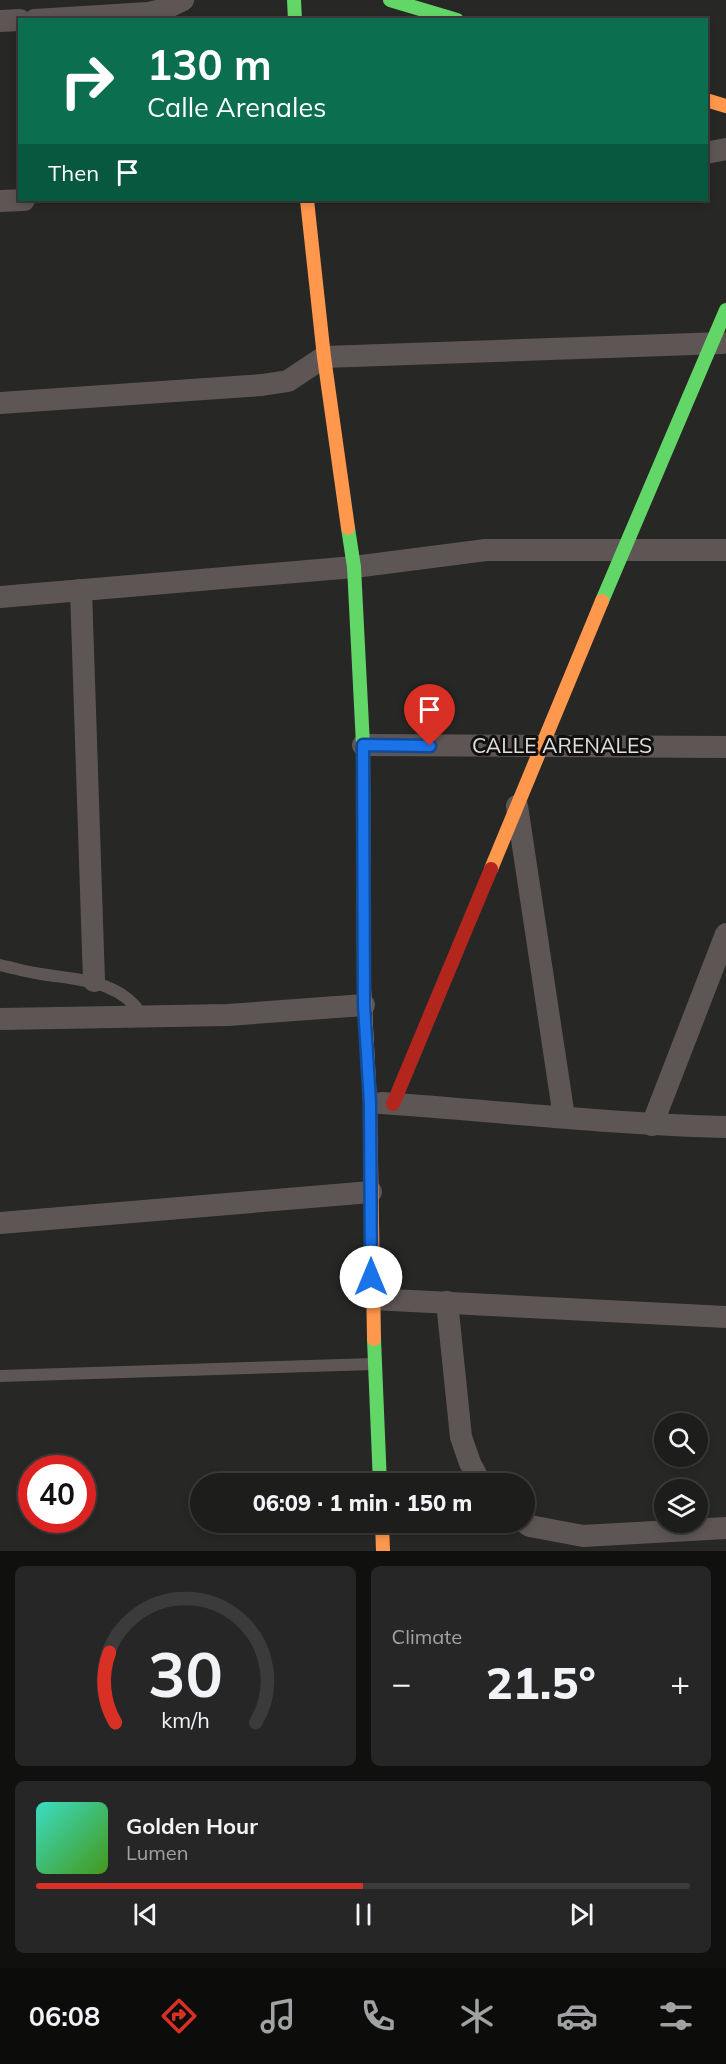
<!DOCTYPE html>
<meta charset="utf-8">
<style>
:root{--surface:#1d1d1c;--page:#252625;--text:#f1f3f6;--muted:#a0a2a3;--line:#3b3b3b;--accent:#d93025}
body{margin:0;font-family:Mulish,sans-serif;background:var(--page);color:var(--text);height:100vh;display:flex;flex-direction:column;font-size:22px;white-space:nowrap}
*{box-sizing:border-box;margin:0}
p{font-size:20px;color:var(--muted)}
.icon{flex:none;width:33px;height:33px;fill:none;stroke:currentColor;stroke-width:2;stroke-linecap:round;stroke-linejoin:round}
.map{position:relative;height:1551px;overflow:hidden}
.side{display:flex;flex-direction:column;gap:15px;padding:15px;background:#10100f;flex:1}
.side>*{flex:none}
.banner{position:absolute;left:18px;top:18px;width:690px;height:183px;border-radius:0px;box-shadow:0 3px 9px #0003,0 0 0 2px var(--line);background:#0b6e4f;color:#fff;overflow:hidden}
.controls{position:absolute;left:654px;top:1413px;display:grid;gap:12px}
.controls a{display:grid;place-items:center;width:54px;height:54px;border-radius:50%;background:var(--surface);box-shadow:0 3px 9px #0003,0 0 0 2px var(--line);font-size:30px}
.speed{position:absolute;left:18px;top:1455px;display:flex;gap:12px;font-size:30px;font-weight:700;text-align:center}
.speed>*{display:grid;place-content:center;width:78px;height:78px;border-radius:50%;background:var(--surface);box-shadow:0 3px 9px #0003,0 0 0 2px var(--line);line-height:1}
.speed .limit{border:9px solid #d22;background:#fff;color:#111}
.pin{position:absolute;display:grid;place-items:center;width:51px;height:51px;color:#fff;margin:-62px -26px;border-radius:50% 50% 50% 0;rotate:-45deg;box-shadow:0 0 6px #0007}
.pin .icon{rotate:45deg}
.me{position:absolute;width:66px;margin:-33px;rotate:0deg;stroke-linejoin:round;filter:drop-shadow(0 0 4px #0008)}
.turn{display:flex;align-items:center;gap:21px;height:126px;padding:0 30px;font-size:27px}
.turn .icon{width:78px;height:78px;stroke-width:2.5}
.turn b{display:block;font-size:42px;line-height:51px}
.then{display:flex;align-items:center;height:57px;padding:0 30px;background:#0003;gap:12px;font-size:22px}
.big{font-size:45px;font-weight:800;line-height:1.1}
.side .card{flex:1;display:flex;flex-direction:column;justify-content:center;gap:9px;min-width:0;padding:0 21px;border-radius:9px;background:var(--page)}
.side .dial{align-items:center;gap:0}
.dial svg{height:156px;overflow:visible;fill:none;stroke:var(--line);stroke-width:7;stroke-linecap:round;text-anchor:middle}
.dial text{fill:var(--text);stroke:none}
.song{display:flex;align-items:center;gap:18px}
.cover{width:72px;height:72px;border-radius:9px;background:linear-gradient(135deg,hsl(170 70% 55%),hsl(100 70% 35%))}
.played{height:6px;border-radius:3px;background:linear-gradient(90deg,var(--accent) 50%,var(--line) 50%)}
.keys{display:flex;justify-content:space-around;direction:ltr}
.heat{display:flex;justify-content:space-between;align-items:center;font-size:33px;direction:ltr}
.side .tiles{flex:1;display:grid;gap:15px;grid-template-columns:1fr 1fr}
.card:last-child{grid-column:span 2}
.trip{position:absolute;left:190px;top:1473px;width:345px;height:60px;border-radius:30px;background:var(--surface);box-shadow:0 3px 9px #0003,0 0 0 2px var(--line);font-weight:800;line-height:60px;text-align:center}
.tab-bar{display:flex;height:96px;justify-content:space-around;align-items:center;background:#0c0c0b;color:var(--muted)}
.tab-bar .icon{width:42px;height:42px}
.tab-bar .selected{color:var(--accent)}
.tab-bar b{font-size:27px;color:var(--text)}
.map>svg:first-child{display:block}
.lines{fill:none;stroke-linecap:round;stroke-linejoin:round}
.lane{stroke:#5e5654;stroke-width:12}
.street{stroke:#5e5654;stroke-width:22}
.fast{stroke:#63d668;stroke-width:14}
.slow{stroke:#ff974d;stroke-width:14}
.jam{stroke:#b3261e;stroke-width:14}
.route-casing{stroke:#114b97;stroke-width:15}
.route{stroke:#1a73e8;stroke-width:10}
.labels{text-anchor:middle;stroke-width:6;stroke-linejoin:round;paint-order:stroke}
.street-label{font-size:21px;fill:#e0e0de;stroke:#11100f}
</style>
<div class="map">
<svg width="726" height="1551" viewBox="0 0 726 1551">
<rect width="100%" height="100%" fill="#272726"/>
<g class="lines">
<g class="lane">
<path d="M0 965C14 968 27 972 41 974 78 980 122 980 143 1017"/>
<path d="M0 1376 373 1364"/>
</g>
<g class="street">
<path d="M35 20 148 13 162 10 183 0"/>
<path d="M0 21 20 20"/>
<path d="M706 153 726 149"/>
<path d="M0 201 24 200"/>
<path d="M0 403 262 385 288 381 324 357 722 343"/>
<path d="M81 590 94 981"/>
<path d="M0 597 354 567 486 550H726"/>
<path d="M363 745 726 747"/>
<path d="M517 806 564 1117"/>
<path d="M0 1019 228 1015 364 1005"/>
<path d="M381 1103C496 1111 611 1124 726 1127"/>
<path d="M652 1125 726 934"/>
<path d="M0 1223 371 1192"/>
<path d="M372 1299 726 1317"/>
<path d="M447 1302 461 1437 470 1463 481 1484"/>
<path d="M524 1522 530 1526 583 1536 726 1528"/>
</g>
<g class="fast">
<path d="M294 0 295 20"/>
<path d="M390 0 457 20"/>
<path d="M348 528 354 567 363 745 364 988"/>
<path d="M602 601 726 310"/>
<path d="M374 1339 380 1484"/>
</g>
<g class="slow">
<path d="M706 100 726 106"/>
<path d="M307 200 324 357 348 528"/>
<path d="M491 869 602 601"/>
<path d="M364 988 370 1103 374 1339"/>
<path d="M382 1522 383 1551"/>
</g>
<path class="jam" d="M393 1104 491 869"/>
</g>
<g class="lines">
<defs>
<path id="route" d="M371 1277 370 1103 364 1005 363 745 430 746"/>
</defs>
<use href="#route" class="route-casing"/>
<use href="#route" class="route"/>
</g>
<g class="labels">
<g class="street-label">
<text x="562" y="753">CALLE ARENALES</text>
</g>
</g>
</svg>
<div class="controls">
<a><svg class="icon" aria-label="search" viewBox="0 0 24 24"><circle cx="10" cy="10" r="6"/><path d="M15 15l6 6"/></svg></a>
<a><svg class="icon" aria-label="layers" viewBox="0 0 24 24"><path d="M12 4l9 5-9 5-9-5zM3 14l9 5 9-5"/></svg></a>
</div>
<div class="speed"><div class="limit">40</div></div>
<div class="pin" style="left:430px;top:746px;background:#d93025"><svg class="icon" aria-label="arrive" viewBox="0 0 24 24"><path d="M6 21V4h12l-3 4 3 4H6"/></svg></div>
<svg class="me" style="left:371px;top:1277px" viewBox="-20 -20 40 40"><circle r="19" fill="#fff"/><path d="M0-13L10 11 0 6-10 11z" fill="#1a73e8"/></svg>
<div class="trip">06:09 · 1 min · 150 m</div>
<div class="banner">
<div class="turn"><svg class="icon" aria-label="right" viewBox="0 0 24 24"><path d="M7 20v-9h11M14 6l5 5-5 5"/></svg><div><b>130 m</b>Calle Arenales</div></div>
<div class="then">Then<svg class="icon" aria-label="arrive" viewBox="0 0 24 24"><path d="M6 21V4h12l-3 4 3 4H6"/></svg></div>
</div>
</div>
<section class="side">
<div class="tiles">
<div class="card dial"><svg viewBox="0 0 100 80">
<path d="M14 69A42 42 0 1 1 86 69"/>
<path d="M14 69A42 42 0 0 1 11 33" stroke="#d93025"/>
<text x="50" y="56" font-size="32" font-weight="700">30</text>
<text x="50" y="72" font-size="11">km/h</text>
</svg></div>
<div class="card"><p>Climate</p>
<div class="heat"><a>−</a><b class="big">21.5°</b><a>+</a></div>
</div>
<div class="card">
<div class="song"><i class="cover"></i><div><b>Golden Hour</b><p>Lumen</p></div></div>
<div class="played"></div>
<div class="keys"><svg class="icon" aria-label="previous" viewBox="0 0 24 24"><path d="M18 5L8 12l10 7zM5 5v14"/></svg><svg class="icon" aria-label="pause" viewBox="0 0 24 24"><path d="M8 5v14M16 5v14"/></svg><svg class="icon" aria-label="next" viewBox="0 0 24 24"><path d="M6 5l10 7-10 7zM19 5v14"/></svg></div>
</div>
</div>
</section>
<nav class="tab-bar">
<b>06:08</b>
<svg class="icon selected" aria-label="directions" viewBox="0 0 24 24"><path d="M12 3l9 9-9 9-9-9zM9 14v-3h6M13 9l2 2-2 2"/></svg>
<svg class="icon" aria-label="music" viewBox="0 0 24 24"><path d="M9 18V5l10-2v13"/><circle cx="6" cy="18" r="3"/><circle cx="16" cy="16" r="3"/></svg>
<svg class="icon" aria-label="phone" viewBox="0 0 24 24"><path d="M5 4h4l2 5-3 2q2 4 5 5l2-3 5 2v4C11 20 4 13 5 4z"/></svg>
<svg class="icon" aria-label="climate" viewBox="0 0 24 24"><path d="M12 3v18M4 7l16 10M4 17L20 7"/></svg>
<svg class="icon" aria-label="car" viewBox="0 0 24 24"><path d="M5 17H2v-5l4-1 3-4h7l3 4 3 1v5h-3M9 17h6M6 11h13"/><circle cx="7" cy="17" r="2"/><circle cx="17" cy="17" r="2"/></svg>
<svg class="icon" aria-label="filters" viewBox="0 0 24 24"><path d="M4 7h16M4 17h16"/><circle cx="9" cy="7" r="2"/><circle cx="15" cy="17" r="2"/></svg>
</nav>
